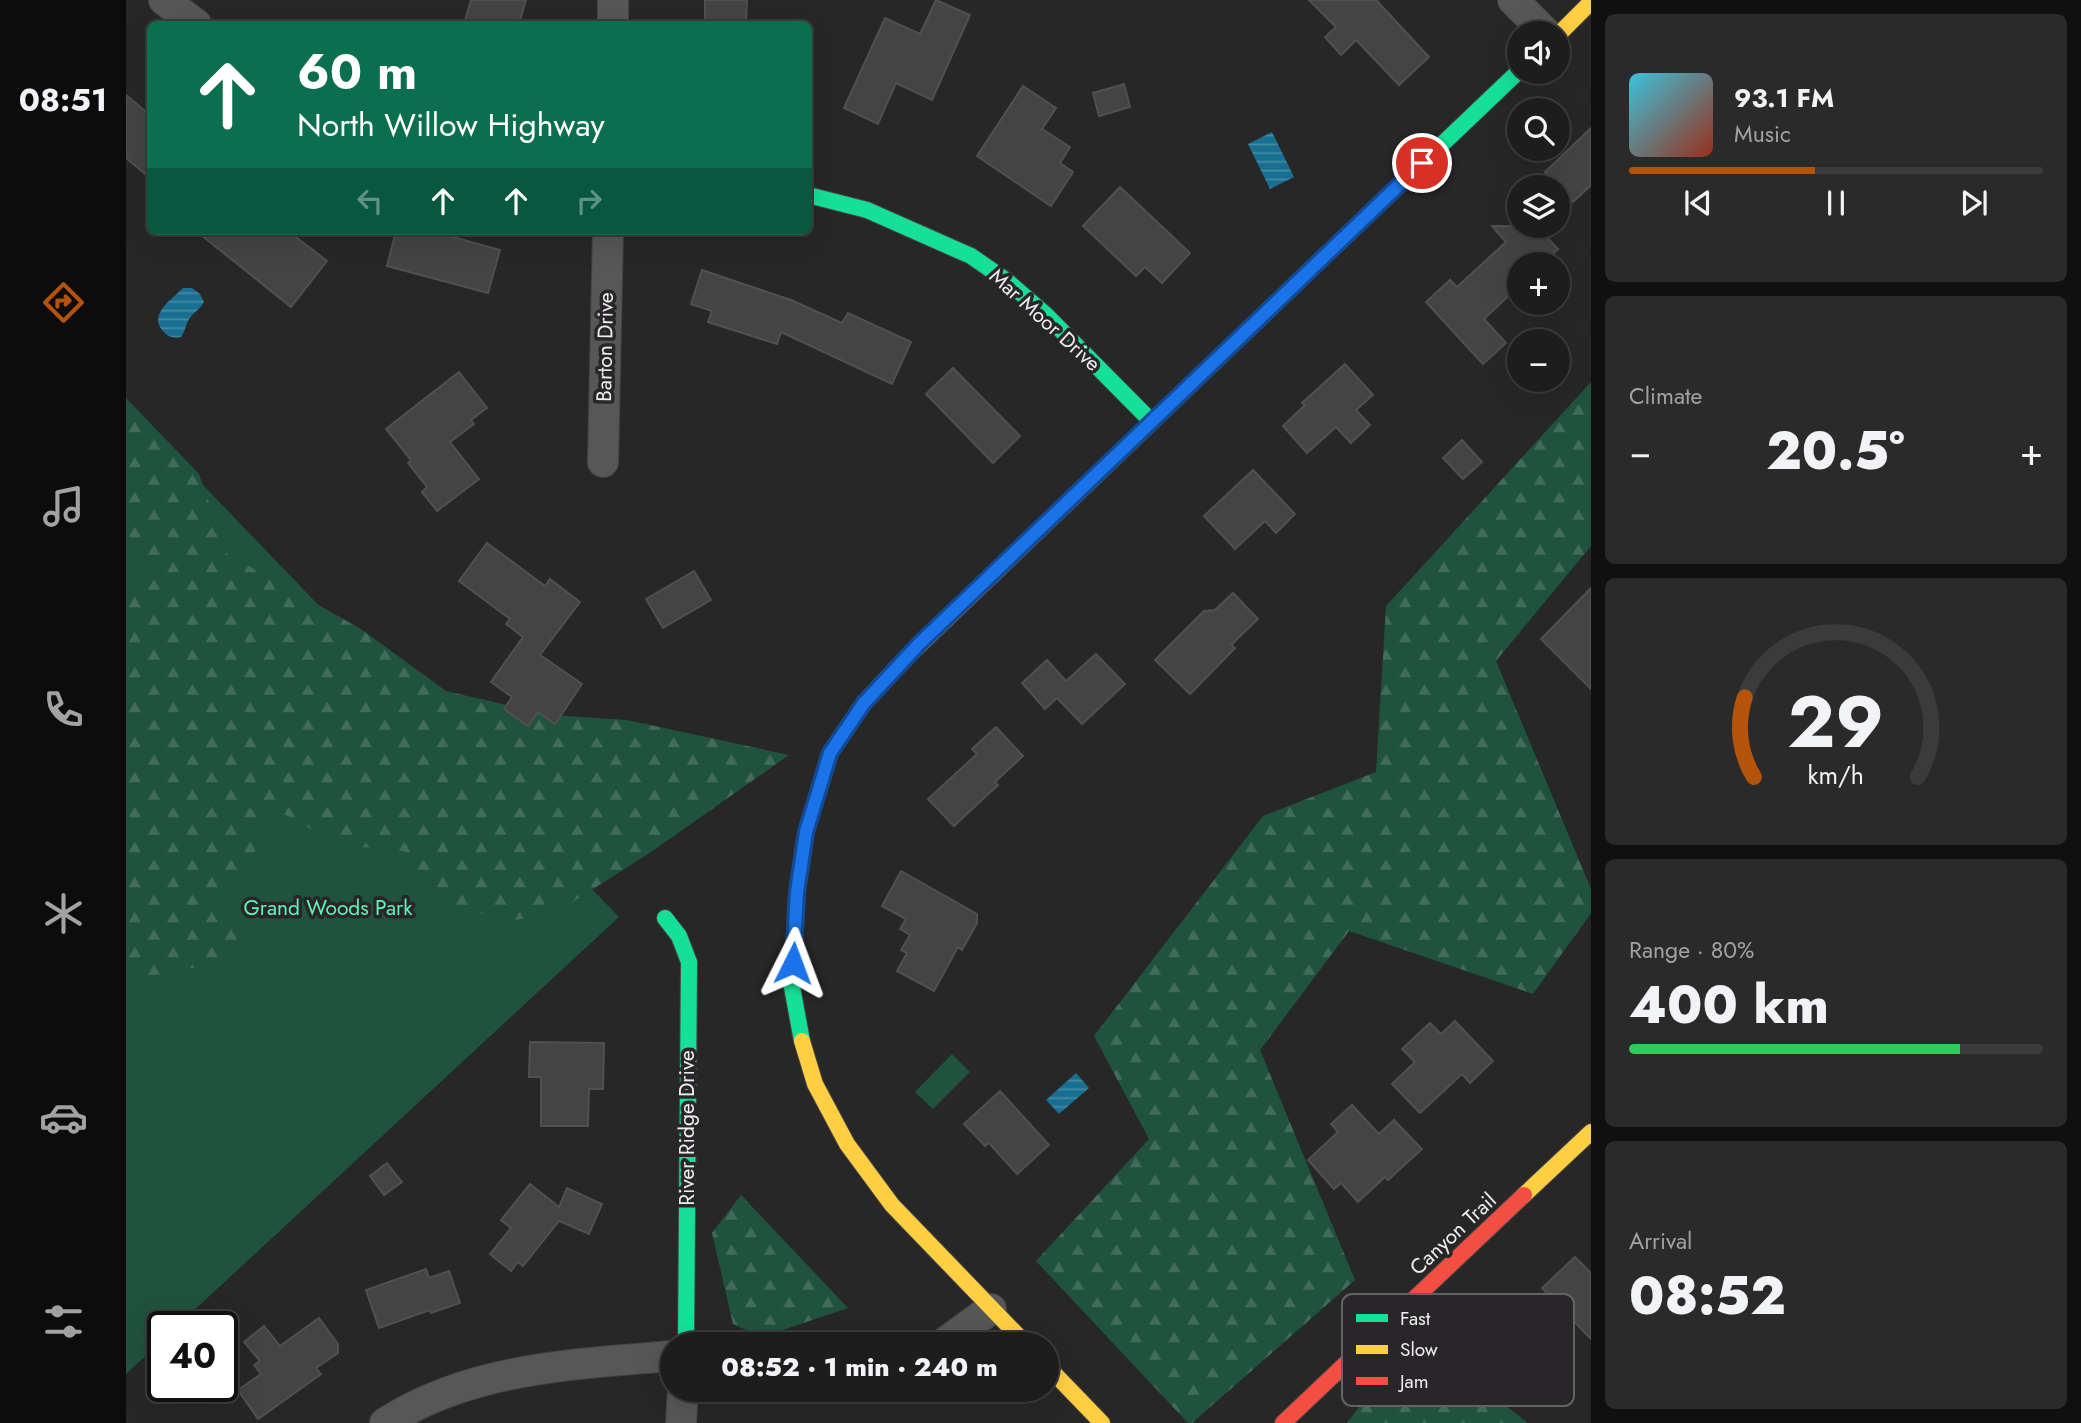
<!DOCTYPE html>
<meta charset="utf-8">
<style>
:root{--surface:#1d1d1d;--page:#2a2a2a;--text:#f1f3f6;--muted:#a0a2a4;--line:#3b3b3b;--accent:#b45309}
body{margin:0;font-family:Jost,sans-serif;background:var(--page);color:var(--text);height:100vh;display:flex;flex-direction:column;font-size:26px;white-space:nowrap}
*{box-sizing:border-box;margin:0}
p{font-size:23px;color:var(--muted)}
.icon{flex:none;width:38px;height:38px;fill:none;stroke:currentColor;stroke-width:2;stroke-linecap:round;stroke-linejoin:round}
.map{position:relative;flex:1;overflow:hidden}
.drawer{display:flex;flex-direction:column;gap:14px;padding:14px;background:#101010;width:490px}
.drawer>*{flex:none}
.hud{position:absolute;left:21px;top:21px;width:665px;height:214px;border-radius:10px;box-shadow:0 7px 28px #0002,0 0 0 2px var(--line);background:#0b6e4f;color:#fff;overflow:hidden}
.controls{position:absolute;left:1381px;top:21px;display:grid;gap:14px}
.controls a{display:grid;place-items:center;width:63px;height:63px;border-radius:50%;background:var(--surface);box-shadow:0 7px 28px #0002,0 0 0 2px var(--line);font-size:35px}
.speed{position:absolute;left:21px;top:1311px;display:flex;gap:14px;font-size:35px;font-weight:700;text-align:center}
.speed>*{display:grid;place-content:center;width:91px;height:91px;border-radius:50%;background:var(--surface);box-shadow:0 7px 28px #0002,0 0 0 2px var(--line);line-height:1}
.speed .limit{border:4px solid #111;border-radius:10px;background:#fff;color:#111}
.pin{position:absolute;display:grid;place-items:center;width:60px;height:60px;color:#fff;margin:-30px;border:4px solid #fff;border-radius:50%;box-shadow:0 2px 7px #0007}
.me{position:absolute;width:77px;margin:-38px;rotate:3deg;stroke-linejoin:round;filter:drop-shadow(0 0 5px #0008)}
.turn{display:flex;align-items:center;gap:24px;height:147px;padding:0 35px;font-size:32px}
.turn .icon{width:91px;height:91px;stroke-width:2.5}
.turn b{display:block;font-size:49px;line-height:60px}
.lanes{display:flex;align-items:center;height:66px;padding:0 35px;background:#0003;justify-content:center;gap:35px;direction:ltr}
.lanes .off{opacity:.35}
.big{font-size:52px;font-weight:800;line-height:1.1}
.drawer .widget{flex:1;display:flex;flex-direction:column;justify-content:center;gap:10px;min-width:0;padding:0 24px;border-radius:10px;background:var(--page)}
.drawer .dial{align-items:center;gap:0}
.dial svg{height:182px;overflow:visible;fill:none;stroke:var(--line);stroke-width:7;stroke-linecap:round;text-anchor:middle}
.dial text{fill:var(--text);stroke:none}
.song{display:flex;align-items:center;gap:21px}
.cover{width:84px;height:84px;border-radius:10px;background:linear-gradient(135deg,hsl(190 70% 55%),hsl(10 70% 35%))}
.played{height:7px;border-radius:4px;background:linear-gradient(90deg,var(--accent) 45%,var(--line) 45%)}
.keys{display:flex;justify-content:space-around;direction:ltr}
.heat{display:flex;justify-content:space-between;align-items:center;font-size:38px;direction:ltr}
.charge{height:10px;border-radius:5px;background:linear-gradient(90deg,#34c759 80%,var(--line) 0)}
.trip{position:absolute;left:534px;top:1332px;width:399px;height:70px;border-radius:35px;background:var(--surface);box-shadow:0 7px 28px #0002,0 0 0 2px var(--line);font-weight:800;line-height:70px;text-align:center}
main{display:flex;flex:1;min-height:0}
.menu{display:flex;flex-direction:column;width:126px;justify-content:space-around;align-items:center;background:#0c0c0c;color:var(--muted)}
.menu .icon{width:49px;height:49px}
.menu .on{color:var(--accent)}
.menu b{font-size:32px;color:var(--text)}
.map>svg:first-child{display:block}
.green{fill:#20533e}
.forest{fill:url(#forest-firs)}
.water{fill:url(#water-rules)}
.building{fill:#454444;stroke:#515050;stroke-width:2}
.lines{fill:none;stroke-linecap:round;stroke-linejoin:round}
.street-casing{stroke:#454445;stroke-width:32}
.fast-casing{stroke:#454445;stroke-width:18}
.slow-casing{stroke:#454445;stroke-width:18}
.jam-casing{stroke:#454445;stroke-width:18}
.street{stroke:#575757;stroke-width:30}
.fast{stroke:#16e098;stroke-width:16}
.slow{stroke:#ffcf43;stroke-width:16}
.jam{stroke:#f24e42;stroke-width:16}
.route-casing{stroke:#114b97;stroke-width:18}
.route{stroke:#1a73e8;stroke-width:12}
.labels{text-anchor:middle;stroke-width:7;stroke-linejoin:round;paint-order:stroke}
.street-label{font-size:21px;fill:#efedef;stroke:#282628}
.park-label{font-size:21px;fill:#5ff5b9;stroke:#282628}
.key{fill:#282628;stroke:#646264;stroke-width:2}
.key-label{font-size:19px;fill:#efedef}
</style>
<main>
<nav class="menu">
<b>08:51</b>
<svg class="icon on" aria-label="directions" viewBox="0 0 24 24"><path d="M12 3l9 9-9 9-9-9zM9 14v-3h6M13 9l2 2-2 2"/></svg>
<svg class="icon" aria-label="music" viewBox="0 0 24 24"><path d="M9 18V5l10-2v13"/><circle cx="6" cy="18" r="3"/><circle cx="16" cy="16" r="3"/></svg>
<svg class="icon" aria-label="phone" viewBox="0 0 24 24"><path d="M5 4h4l2 5-3 2q2 4 5 5l2-3 5 2v4C11 20 4 13 5 4z"/></svg>
<svg class="icon" aria-label="climate" viewBox="0 0 24 24"><path d="M12 3v18M4 7l16 10M4 17L20 7"/></svg>
<svg class="icon" aria-label="car" viewBox="0 0 24 24"><path d="M5 17H2v-5l4-1 3-4h7l3 4 3 1v5h-3M9 17h6M6 11h13"/><circle cx="7" cy="17" r="2"/><circle cx="17" cy="17" r="2"/></svg>
<svg class="icon" aria-label="filters" viewBox="0 0 24 24"><path d="M4 7h16M4 17h16"/><circle cx="9" cy="7" r="2"/><circle cx="15" cy="17" r="2"/></svg>
</nav>
<div class="map">
<svg width="1465" height="1423" viewBox="0 0 1465 1423">
<defs>
<pattern id="forest-firs" width="22" height="20" patternUnits="userSpaceOnUse" patternTransform="scale(1.75)"><rect width="22" height="20" fill="#20533e"/><path d="M5 1l3.5 6h-7zM16 11l3.5 6h-7z" fill="#416c5a"/></pattern>
<pattern id="water-rules" width="6" height="5" patternUnits="userSpaceOnUse" patternTransform="scale(1.75)"><rect width="6" height="5" fill="#186f91"/><path d="M0 2.5h6" fill="none" stroke="#458ba6"/></pattern>
</defs>
<rect width="100%" height="100%" fill="#272727"/>
<g class="green">
<path d="M0 405 493 917 51 1326H37V1340L0 1374Z"/>
<path d="M826 1054 844 1072 807 1109 789 1092Z"/>
</g>
<g class="forest">
<path d="M1465 382V546L1370 661 1465 889V913L1407 994 1223 931 1134 1050 1229 1280 1066 1423H1062L910 1261 1023 1139 968 1036 1137 816 1250 772 1260 606Z"/>
<path d="M0 398 73 474 100 553 235 629 320 691 425 715 501 720 663 755 525 852 428 914 382 921 319 904 278 851 213 845 146 807 124 865 95 901 117 937 101 959 12 982 0 970V602L26 577 0 554Z"/>
<path d="M615 1195 722 1308 636 1337 607 1324 586 1233Z"/>
<path d="M1288 1335 1402 1423H1221Z"/>
</g>
<g class="water">
<path d="M1146 132 1168 177 1144 189 1122 144Z"/>
<path d="M57 288H66L74 294 78 302C74 310 66 313 62 321 59 327 59 332 55 337 48 338 44 338 39 333 20 316 45 300 57 288Z"/>
<path d="M950 1073 963 1088 933 1114 920 1100Z"/>
</g>
<g class="building">
<path d="M345 0H400L393 24H338Z"/>
<path d="M579 0H621L620 24H579Z"/>
<path d="M810 0 844 15 806 100 770 83 752 124 718 108 759 18 794 34Z"/>
<path d="M1183 0H1250L1303 57 1273 85 1230 40 1215 55 1199 37 1210 27Z"/>
<path d="M998 84 1004 107 973 116 967 93Z"/>
<path d="M897 86 930 108 916 129 944 147 934 163 947 172 925 206 851 156Z"/>
<path d="M0 95 24 115V178L0 158Z"/>
<path d="M1465 128V185L1447 202 1419 172Z"/>
<path d="M994 187 1064 253 1036 283 1019 267 1010 276 957 226Z"/>
<path d="M1366 226H1410L1432 249 1416 264H1393V286L1358 319 1380 343 1357 364 1300 302 1324 280 1331 287 1380 242Z"/>
<path d="M70 231H162L201 261 165 307Z"/>
<path d="M270 231H305L374 250 362 293 261 266Z"/>
<path d="M576 270 665 300 716 323 722 313 785 342 766 384 655 332 651 344 582 322 586 311 565 304Z"/>
<path d="M1219 364 1247 395 1230 410 1244 425 1225 443 1210 427 1181 453 1157 426 1179 405 1176 403Z"/>
<path d="M827 368 894 436 867 463 800 394Z"/>
<path d="M333 372 361 408 345 420 348 424 324 442 353 479 311 511 296 492 301 487 282 463 285 460 260 429Z"/>
<path d="M1336 440 1356 462 1337 479 1317 458Z"/>
<path d="M1127 470 1169 514 1150 533 1139 521 1109 549 1078 516Z"/>
<path d="M361 543 419 586 424 579 454 602 414 655 456 684 429 724 412 712 402 726 378 709 386 697 365 682 397 637 380 624 384 619 333 581Z"/>
<path d="M568 571 585 600 537 628 520 599Z"/>
<path d="M1465 588V689L1415 639Z"/>
<path d="M1107 593 1132 619 1105 645 1109 648 1064 694 1029 660 1078 611 1089 610Z"/>
<path d="M970 654 999 684 956 724 931 698 919 709 896 683 921 660 940 681Z"/>
<path d="M870 727 897 756 869 782 872 785 828 826 802 799 851 754 846 749Z"/>
<path d="M775 871 851 914V923L836 950 832 947 808 991 771 971 781 953 775 950 784 935 774 929 780 919 756 906Z"/>
<path d="M1329 1021 1367 1061 1344 1083 1336 1074 1294 1113 1266 1084 1289 1062 1276 1049 1304 1023 1315 1034Z"/>
<path d="M404 1042 478 1043 477 1089H463L462 1126H415V1077H403Z"/>
<path d="M874 1091 923 1145 891 1174 863 1143 859 1146 838 1124Z"/>
<path d="M1226 1105 1253 1134 1268 1120 1296 1149 1262 1180 1259 1177 1232 1202 1215 1183 1208 1189 1182 1160 1212 1132 1205 1124Z"/>
<path d="M261 1163 276 1182 258 1195 244 1176Z"/>
<path d="M404 1184 433 1207 441 1188 476 1204 463 1234 433 1221 397 1266 392 1262 385 1271 364 1254 385 1228 375 1220Z"/>
<path d="M1449 1257 1465 1273V1339L1416 1288Z"/>
<path d="M300 1269 303 1278 323 1271 334 1303 305 1313 304 1310 253 1328 240 1290Z"/>
<path d="M193 1318 212 1344V1353L190 1368 195 1374 132 1419 112 1390 135 1374 128 1365 134 1361 118 1342 138 1326 154 1346Z"/>
</g>
<g class="lines">
<defs>
<g id="street">
<path d="M38 0 70 24"/>
<path d="M1387 0 1420 33"/>
<path d="M487 24V0"/>
<path d="M477 462 482 231"/>
<path d="M817 1344 865 1309"/>
<path d="M259 1423C344 1368 448 1364 546 1356"/>
<path d="M555 1423 557 1390"/>
</g>
<g id="fast">
<path d="M682 195 741 210 845 256 881 281 919 314 1025 421"/>
<path d="M1203 252 1393 71"/>
<path d="M539 918 553 936 563 962 560 1344"/>
<path d="M676 1041 666 987 671 892 680 832 704 753 738 703 783 655"/>
</g>
<g id="slow">
<path d="M1432 35 1465 2"/>
<path d="M783 655 1203 252"/>
<path d="M676 1041 689 1084 721 1144 766 1205 900 1344"/>
<path d="M1398 1195 1465 1132"/>
<path d="M920 1365 976 1423"/>
</g>
<path id="jam" d="M1157 1423 1398 1195"/>
</defs>
<use href="#street" class="street-casing"/>
<use href="#fast" class="fast-casing"/>
<use href="#slow" class="slow-casing"/>
<use href="#jam" class="jam-casing"/>
<use href="#street" class="street"/>
<use href="#fast" class="fast"/>
<use href="#slow" class="slow"/>
<use href="#jam" class="jam"/>
</g>
<g class="lines">
<defs>
<path id="route" d="M667 963 671 892 680 832 704 753 738 703 793 644 1296 163"/>
</defs>
<use href="#route" class="route-casing"/>
<use href="#route" class="route"/>
</g>
<g class="labels">
<g class="street-label">
<text transform="translate(919 320) rotate(42)" y="7">Mar Moor Drive</text>
<text transform="translate(479 347) rotate(-89)" y="7">Barton Drive</text>
<text transform="translate(561 1128) rotate(-90)" y="7">River Ridge Drive</text>
<text transform="translate(1327 1234) rotate(-43)" y="7">Canyon Trail</text>
</g>
<g class="park-label">
<text x="202" y="915">Grand Woods Park</text>
</g>
</g>
<rect x="1216" y="1294" width="232" height="112" rx="10" class="key"/>
<rect x="1230" y="1314" width="32" height="8" fill="#16e098"/>
<rect x="1230" y="1345" width="32" height="9" fill="#ffcf43"/>
<rect x="1230" y="1377" width="32" height="8" fill="#f24e42"/>
<g class="key-label">
<text x="1274" y="1325">Fast</text>
<text x="1274" y="1356">Slow</text>
<text x="1274" y="1388">Jam</text>
</g>
</svg>
<div class="controls">
<a><svg class="icon" aria-label="sound" viewBox="0 0 24 24"><path d="M4 9h4l5-4v14l-5-4H4zM17 9q2 3 0 6"/></svg></a>
<a><svg class="icon" aria-label="search" viewBox="0 0 24 24"><circle cx="10" cy="10" r="6"/><path d="M15 15l6 6"/></svg></a>
<a><svg class="icon" aria-label="layers" viewBox="0 0 24 24"><path d="M12 4l9 5-9 5-9-5zM3 14l9 5 9-5"/></svg></a>
<a>+</a>
<a>−</a>
</div>
<div class="speed"><div class="limit">40</div></div>
<div class="pin" style="left:1296px;top:163px;background:#d93025"><svg class="icon" aria-label="arrive" viewBox="0 0 24 24"><path d="M6 21V4h12l-3 4 3 4H6"/></svg></div>
<svg class="me" style="left:667px;top:963px" viewBox="-20 -20 40 40"><path d="M0-17L14 15 0 8-14 15z" fill="#1a73e8" stroke="#fff" stroke-width="4"/></svg>
<div class="trip">08:52 · 1 min · 240 m</div>
<div class="hud">
<div class="turn"><svg class="icon" aria-label="ahead" viewBox="0 0 24 24"><path d="M12 20V5M6 11l6-6 6 6"/></svg><div><b>60 m</b>North Willow Highway</div></div>
<div class="lanes"><svg class="icon off" aria-label="left" viewBox="0 0 24 24"><path d="M17 20v-9H6M10 6l-5 5 5 5"/></svg><svg class="icon" aria-label="ahead" viewBox="0 0 24 24"><path d="M12 20V5M6 11l6-6 6 6"/></svg><svg class="icon" aria-label="ahead" viewBox="0 0 24 24"><path d="M12 20V5M6 11l6-6 6 6"/></svg><svg class="icon off" aria-label="right" viewBox="0 0 24 24"><path d="M7 20v-9h11M14 6l5 5-5 5"/></svg></div>
</div>
</div>
<section class="drawer">
<div class="widget">
<div class="song"><i class="cover"></i><div><b>93.1 FM</b><p>Music</p></div></div>
<div class="played"></div>
<div class="keys"><svg class="icon" aria-label="previous" viewBox="0 0 24 24"><path d="M18 5L8 12l10 7zM5 5v14"/></svg><svg class="icon" aria-label="pause" viewBox="0 0 24 24"><path d="M8 5v14M16 5v14"/></svg><svg class="icon" aria-label="next" viewBox="0 0 24 24"><path d="M6 5l10 7-10 7zM19 5v14"/></svg></div>
</div>
<div class="widget"><p>Climate</p>
<div class="heat"><a>−</a><b class="big">20.5°</b><a>+</a></div>
</div>
<div class="widget dial"><svg viewBox="0 0 100 80">
<path d="M14 69A42 42 0 1 1 86 69"/>
<path d="M14 69A42 42 0 0 1 10 34" stroke="#b45309"/>
<text x="50" y="56" font-size="32" font-weight="700">29</text>
<text x="50" y="72" font-size="11">km/h</text>
</svg></div>
<div class="widget"><p>Range · 80%</p><b class="big">400 km</b><div class="charge"></div></div>
<div class="widget"><p>Arrival</p><b class="big">08:52</b></div>
</section>
</main>
